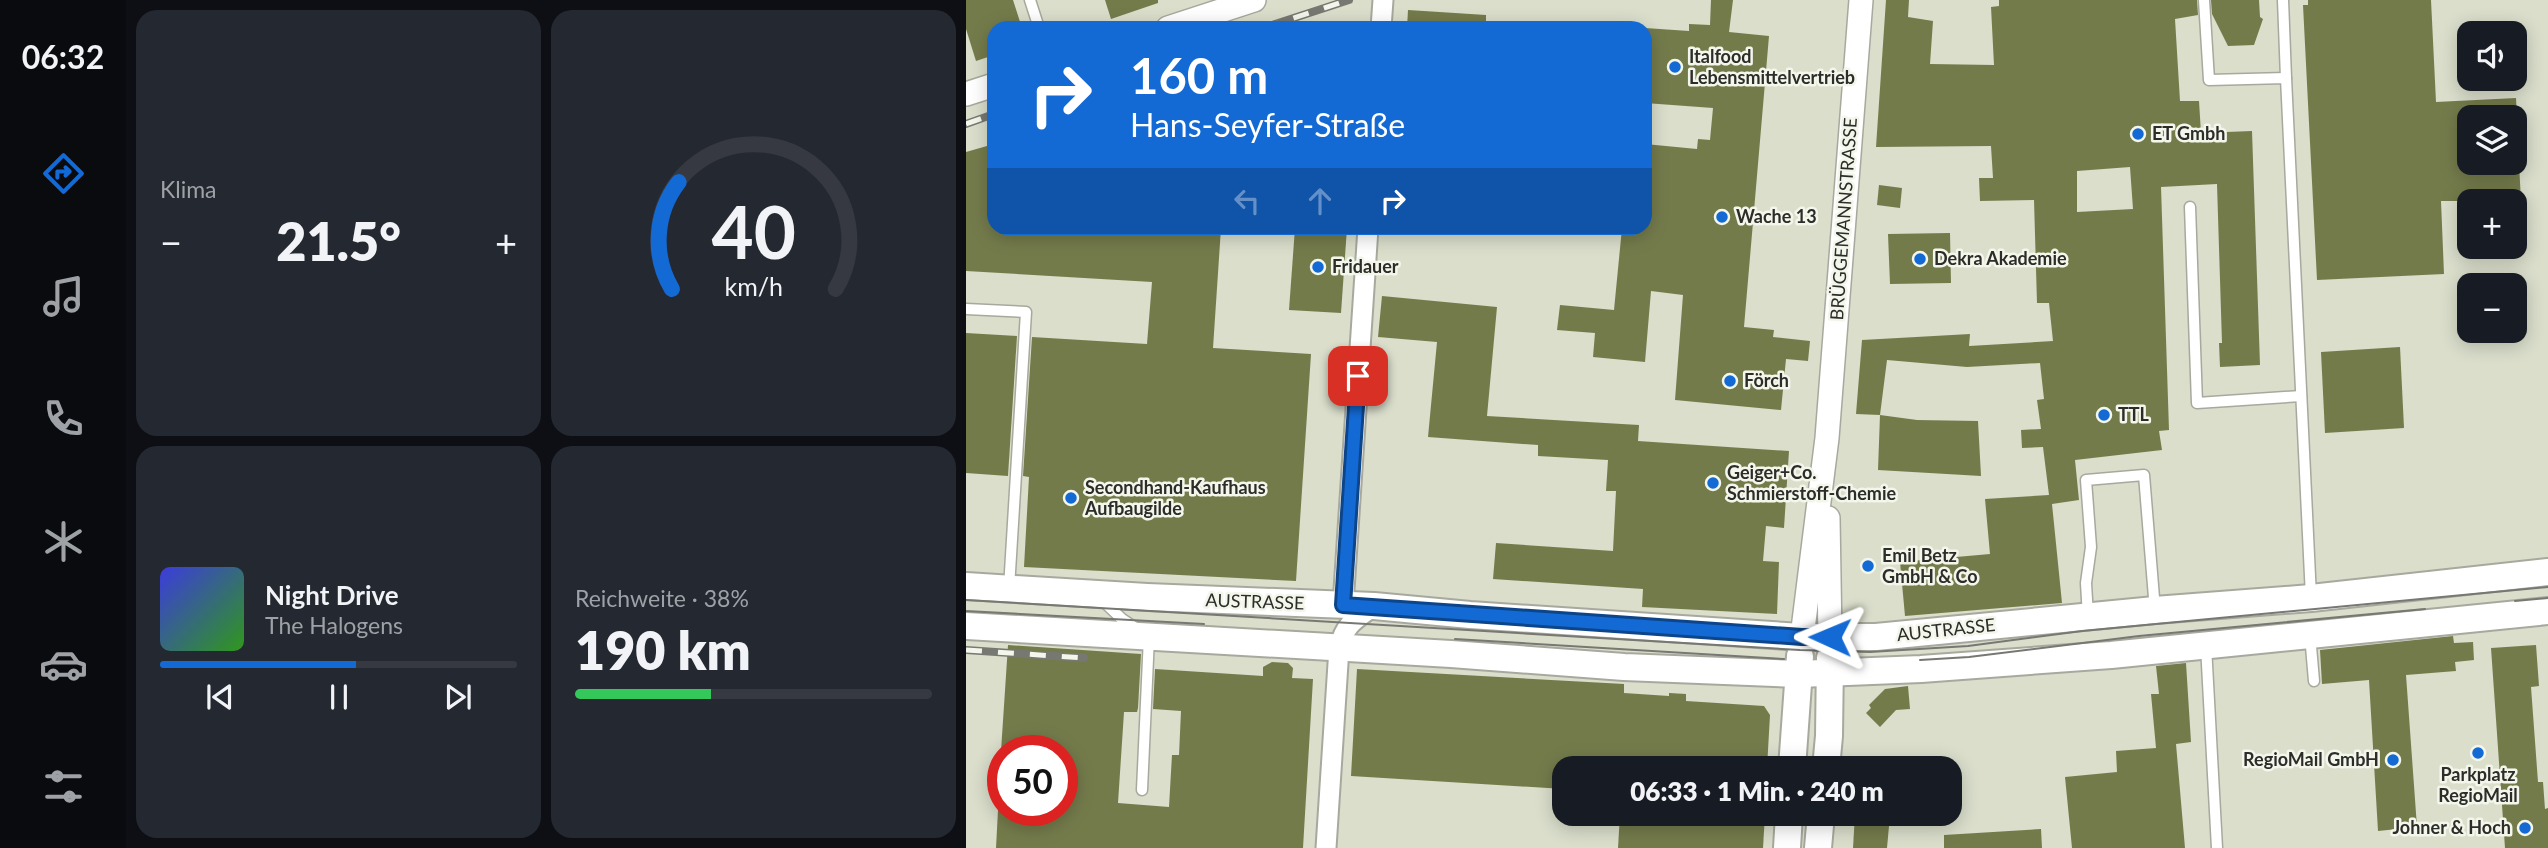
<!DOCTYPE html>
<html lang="de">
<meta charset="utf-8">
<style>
:root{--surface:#171b24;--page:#242831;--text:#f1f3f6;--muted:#9ea1a6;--line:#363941;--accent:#146ad4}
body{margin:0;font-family:Lato,sans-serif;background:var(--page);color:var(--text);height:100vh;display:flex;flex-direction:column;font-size:26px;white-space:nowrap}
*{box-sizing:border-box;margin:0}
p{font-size:23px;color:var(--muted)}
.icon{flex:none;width:38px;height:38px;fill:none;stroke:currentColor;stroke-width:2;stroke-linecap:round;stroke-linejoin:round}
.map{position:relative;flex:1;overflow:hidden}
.side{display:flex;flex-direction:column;gap:10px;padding:10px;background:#0d0f14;width:840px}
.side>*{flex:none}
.top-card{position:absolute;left:21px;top:21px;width:665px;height:214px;border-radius:21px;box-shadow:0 4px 18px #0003;background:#146ad4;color:#fff;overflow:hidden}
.buttons{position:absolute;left:1491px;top:21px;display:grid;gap:14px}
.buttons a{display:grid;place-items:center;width:70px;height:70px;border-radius:14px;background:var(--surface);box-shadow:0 4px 18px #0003;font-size:35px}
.speed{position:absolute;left:21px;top:735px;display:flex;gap:14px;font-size:35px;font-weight:700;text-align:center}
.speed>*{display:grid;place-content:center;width:91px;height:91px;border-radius:50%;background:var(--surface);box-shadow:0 4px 18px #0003;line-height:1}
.speed .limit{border:10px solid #d22;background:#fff;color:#111}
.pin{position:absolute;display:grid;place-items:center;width:60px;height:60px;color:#fff;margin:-30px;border-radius:14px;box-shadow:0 4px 10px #0006}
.me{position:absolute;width:77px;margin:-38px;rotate:271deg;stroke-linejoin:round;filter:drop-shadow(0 0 5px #0008)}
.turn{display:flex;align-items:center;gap:24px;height:147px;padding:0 28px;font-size:32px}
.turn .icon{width:91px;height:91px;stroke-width:2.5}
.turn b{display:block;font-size:49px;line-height:60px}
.lanes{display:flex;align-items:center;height:66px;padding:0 28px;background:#0003;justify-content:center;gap:35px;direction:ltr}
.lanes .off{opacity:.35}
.big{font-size:52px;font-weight:800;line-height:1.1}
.side .tile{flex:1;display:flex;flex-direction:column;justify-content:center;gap:10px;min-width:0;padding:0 24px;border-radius:21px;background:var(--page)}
.side .dial{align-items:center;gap:0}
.dial svg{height:182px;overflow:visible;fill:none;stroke:var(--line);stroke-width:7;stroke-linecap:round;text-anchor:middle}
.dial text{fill:var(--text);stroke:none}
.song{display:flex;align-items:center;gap:21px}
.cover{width:84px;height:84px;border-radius:10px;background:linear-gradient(135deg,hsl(240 70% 55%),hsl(110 70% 35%))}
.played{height:7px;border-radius:4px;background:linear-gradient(90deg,var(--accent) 55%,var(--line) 55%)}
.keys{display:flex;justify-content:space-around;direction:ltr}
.heat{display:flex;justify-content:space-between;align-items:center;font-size:38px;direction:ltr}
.charge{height:10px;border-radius:5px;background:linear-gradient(90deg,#34c759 38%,var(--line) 0)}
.side .tiles{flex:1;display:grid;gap:10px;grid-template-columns:repeat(2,1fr)}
.trip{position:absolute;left:586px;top:756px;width:410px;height:70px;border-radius:21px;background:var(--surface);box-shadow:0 4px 18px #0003;font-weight:800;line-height:70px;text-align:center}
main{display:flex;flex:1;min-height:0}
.tabs{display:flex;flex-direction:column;width:126px;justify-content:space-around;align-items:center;background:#090b0e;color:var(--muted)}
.tabs .icon{width:49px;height:49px}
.tabs .on{color:var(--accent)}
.tabs b{font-size:32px;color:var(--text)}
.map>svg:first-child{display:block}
.built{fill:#dadecb;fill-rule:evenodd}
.building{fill:#747b4b;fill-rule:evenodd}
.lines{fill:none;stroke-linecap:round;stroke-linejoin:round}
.service-casing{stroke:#a7a99e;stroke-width:13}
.minor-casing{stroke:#a7a99e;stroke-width:23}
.tertiary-casing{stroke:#a7a99e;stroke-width:26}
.secondary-casing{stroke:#a7a99e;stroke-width:30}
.service{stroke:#fff;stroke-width:10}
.minor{stroke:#fff;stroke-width:19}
.tertiary{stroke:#fff;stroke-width:23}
.secondary{stroke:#fff;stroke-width:26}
.tram{stroke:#777872;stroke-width:2}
.rail-casing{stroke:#777872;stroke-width:8}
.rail{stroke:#f3f6ea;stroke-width:5;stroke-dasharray:16;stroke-linecap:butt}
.route-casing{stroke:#0d458a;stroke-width:18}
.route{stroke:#146ad4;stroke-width:12}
.poi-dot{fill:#146ad4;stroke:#f3f6ea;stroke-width:2.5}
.labels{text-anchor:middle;stroke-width:5;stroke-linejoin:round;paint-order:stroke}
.poi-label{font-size:18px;font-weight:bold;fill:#2c2d29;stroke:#f3f6ea;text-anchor:start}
.street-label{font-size:18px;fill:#2c2d29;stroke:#f3f6ea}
</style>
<main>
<nav class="tabs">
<b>06:32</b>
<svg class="icon on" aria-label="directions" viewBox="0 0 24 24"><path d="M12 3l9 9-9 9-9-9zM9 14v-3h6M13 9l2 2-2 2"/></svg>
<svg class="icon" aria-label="music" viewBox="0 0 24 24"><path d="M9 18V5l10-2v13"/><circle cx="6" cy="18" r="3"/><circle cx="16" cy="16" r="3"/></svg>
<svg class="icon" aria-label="phone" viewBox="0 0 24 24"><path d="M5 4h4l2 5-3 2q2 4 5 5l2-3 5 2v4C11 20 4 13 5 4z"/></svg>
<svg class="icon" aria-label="climate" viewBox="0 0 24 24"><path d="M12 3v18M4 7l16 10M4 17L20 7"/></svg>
<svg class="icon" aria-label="car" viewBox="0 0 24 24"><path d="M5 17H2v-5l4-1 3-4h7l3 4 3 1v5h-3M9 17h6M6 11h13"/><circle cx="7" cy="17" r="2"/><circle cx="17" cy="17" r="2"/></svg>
<svg class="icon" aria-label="filters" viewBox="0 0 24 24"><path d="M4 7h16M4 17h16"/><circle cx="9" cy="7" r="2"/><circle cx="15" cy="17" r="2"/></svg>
</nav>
<section class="side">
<div class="tiles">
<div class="tile"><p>Klima</p>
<div class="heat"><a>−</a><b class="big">21.5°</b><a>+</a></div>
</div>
<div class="tile dial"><svg viewBox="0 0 100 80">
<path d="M14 69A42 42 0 1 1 86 69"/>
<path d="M14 69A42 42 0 0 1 17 22" stroke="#146ad4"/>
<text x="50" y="56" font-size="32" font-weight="700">40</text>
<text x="50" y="72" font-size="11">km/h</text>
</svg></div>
<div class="tile">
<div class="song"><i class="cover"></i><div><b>Night Drive</b><p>The Halogens</p></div></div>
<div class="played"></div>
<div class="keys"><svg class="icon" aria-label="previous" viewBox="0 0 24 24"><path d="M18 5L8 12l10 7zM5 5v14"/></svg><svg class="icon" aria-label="pause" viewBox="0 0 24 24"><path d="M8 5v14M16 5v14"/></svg><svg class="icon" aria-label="next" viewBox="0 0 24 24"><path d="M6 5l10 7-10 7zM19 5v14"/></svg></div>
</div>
<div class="tile"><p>Reichweite · 38%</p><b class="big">190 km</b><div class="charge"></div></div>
</div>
</section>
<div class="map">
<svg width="1582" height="848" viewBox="0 0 1582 848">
<rect width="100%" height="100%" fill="#e6e8dd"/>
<path class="built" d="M0 0H1582V848H0ZM28 28H679V228H28ZM1503 33H1549V79H1503ZM1503 117H1549V163H1503ZM1503 201H1549V247H1503ZM1503 285H1549V331H1503ZM37 751H96V810H37ZM598 768H984V814H598Z"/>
<g class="building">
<path d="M0 0H47L56 28H28V55L10 61 0 29Z"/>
<path d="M139 0H192V3L145 19Z"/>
<path d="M745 0H767L763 32 803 36 778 327 808 330 807 337 844 341 842 361 820 359 815 410 709 400 717 295 685 291 679 362 627 357 629 333 591 330 594 305 648 310 656 228H679V144L731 149 732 139 744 140 747 108 679 103V28L723 31V24L744 25Z"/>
<path d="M920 0H943L942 17 967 21 964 64 1028 65 1025 7 1033 6V0H1231L1232 15 1209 19 1214 101H1233L1235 133 1286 131 1294 365 1254 367 1253 343H1256L1251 184 1195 187 1203 430 1193 431 1196 450 1109 460 1113 500 1086 504 1096 603 939 616 934 562 1024 554 1019 499 1083 495 1077 447 1056 448 1055 430 1075 429 1071 400 1078 399 1074 363 1001 367 921 360 914 415 890 414 896 340 1004 334 1003 346 1087 341 1083 303H1071L1068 200 1014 201 1013 178H1027L1025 146 910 147ZM1164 167 1167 209 1111 212V171Z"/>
<path d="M1245 0H1293L1294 17 1297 19 1288 45 1262 46 1246 14Z"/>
<path d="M1342 0H1465L1470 102 1550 98 1551 117H1503V163H1553L1555 201H1475L1478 274 1351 280 1337 5H1342Z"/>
<path d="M442 10 520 15V28H441Z"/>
<path d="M28 144V228H255L247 348 345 354 330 581 58 567 63 477 57 476 66 337 181 344 186 282 0 271V152Z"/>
<path d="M913 185 936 188 934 208 911 205Z"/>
<path d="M329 228H381L375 313 323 310Z"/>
<path d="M984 233 985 283 924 284 922 234Z"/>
<path d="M416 296 531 307 521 416 673 425 672 441 823 451 818 528 800 526 797 561 813 562 811 614 676 607 677 589 527 579 530 543 647 551 650 491H640L642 460 572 456V445L462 437 471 342 412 337Z"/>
<path d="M0 333 51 336 42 476 0 473Z"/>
<path d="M1434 347 1438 428 1359 433 1355 352Z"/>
<path d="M914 415 951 420 1012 421 1015 476 912 470Z"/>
<path d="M1487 636 1488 643 1507 642 1508 660 1489 662 1490 671 1440 675 1451 827 1412 831 1403 680 1356 684 1354 650Z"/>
<path d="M42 645 175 654 172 708 171 712H158L152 803 203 807 206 755H213L215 711 187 709 189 669 297 676V667L306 662 322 663 327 668 326 678 347 679 337 848H30L32 810H96V751H35Z"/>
<path d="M1570 645 1573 686 1565 687 1572 782H1577L1579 809 1582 808V848H1539L1525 648Z"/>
<path d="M1220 663 1225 742 1210 744 1219 848H1106L1099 777 1151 772 1150 751 1190 748 1185 694H1193L1190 666Z"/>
<path d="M391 669 658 684V693L703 696V693L720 694V701L798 706 804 715 801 768H598V789L385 776Z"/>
<path d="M942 686 944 709 930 710 914 727 900 713 905 708 903 705 919 689Z"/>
<path d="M654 814H799L797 848H652Z"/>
<path d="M889 814 924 815 921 848H887Z"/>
<path d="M1075 829 1076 848H978V835Z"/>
</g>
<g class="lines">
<defs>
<g id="service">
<path d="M64 0 73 28"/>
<path d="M1238 0 1243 80 1320 78 1345 597"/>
<path d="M1317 0 1320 78"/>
<path d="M1224 207 1231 403 1335 396"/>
<path d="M0 309 60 312 43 588"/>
<path d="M137 601 156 619 171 629"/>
<path d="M1122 617 1120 583 1125 547 1120 480 1178 475 1189 610"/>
<path d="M1344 635 1348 681"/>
<path d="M1240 646 1251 848"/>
<path d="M176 790 183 637"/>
</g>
<g id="minor">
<path d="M415 28 417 0"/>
<path d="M377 605 402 228"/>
<path d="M360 848 373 648C379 624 388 620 408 606"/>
</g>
<g id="tertiary">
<path d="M202 28 288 0"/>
<path d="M0 94 28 85"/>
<path d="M862 518 864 637"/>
<path d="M836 637 861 438 895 0"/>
</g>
<g id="secondary">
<path d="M0 586 181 597 408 606 504 615 836 637H910L1189 610 1345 598 1582 572"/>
<path d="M0 626 485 654 658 667 833 674 955 669 1145 655 1582 611"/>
<path d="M826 768 834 656"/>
<path d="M860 768 863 736 864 658"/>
<path d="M821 848 823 814"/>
<path d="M852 848 855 814"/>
</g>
</defs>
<use href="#service" class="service-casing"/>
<use href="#minor" class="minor-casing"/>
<use href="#tertiary" class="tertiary-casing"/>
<use href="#secondary" class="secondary-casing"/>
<use href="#service" class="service"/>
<use href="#minor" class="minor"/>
<use href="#tertiary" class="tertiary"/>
<use href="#secondary" class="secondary"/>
<g class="tram">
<path d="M0 600 834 650 904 652 1002 646 1116 631 1582 587"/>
<path d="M1549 601 1582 598"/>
<path d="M0 611 238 624"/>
<path d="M489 639 818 659"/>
<path d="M954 660 1003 657 1173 636 1459 609"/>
</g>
<defs>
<g id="rail">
<path d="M297 28 383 0"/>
<path d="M0 124 28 114"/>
<path d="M0 650 118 658"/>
</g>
</defs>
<use href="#rail" class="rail-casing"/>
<use href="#rail" class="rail"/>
</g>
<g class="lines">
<defs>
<path id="route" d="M392 376 377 605 836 637H864"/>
</defs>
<use href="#route" class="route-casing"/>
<use href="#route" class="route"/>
</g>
<g class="poi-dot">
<circle cx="709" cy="67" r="7"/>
<circle cx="1172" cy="134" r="7"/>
<circle cx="756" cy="217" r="7"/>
<circle cx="954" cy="259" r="7"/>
<circle cx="352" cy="267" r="7"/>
<circle cx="764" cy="381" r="7"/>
<circle cx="1138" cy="415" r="7"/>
<circle cx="747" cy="483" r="7"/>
<circle cx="105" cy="498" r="7"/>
<circle cx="902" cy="566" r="7"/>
<circle cx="1512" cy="753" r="7"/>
<circle cx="1427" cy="760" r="7"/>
<circle cx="1559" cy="828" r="7"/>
</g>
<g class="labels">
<g class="poi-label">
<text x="723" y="63">Italfood<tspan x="723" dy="21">Lebensmittelvertrieb</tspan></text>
<text x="1186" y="140">ET Gmbh</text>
<text x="770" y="223">Wache 13</text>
<text x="968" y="265">Dekra Akademie</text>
<text x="366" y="273">Fridauer</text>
<text x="778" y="387">Förch</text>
<text x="1152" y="421">TTL</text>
<text x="761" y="479">Geiger+Co.<tspan x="761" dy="21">Schmierstoff-Chemie</tspan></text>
<text x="119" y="494">Secondhand-Kaufhaus<tspan x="119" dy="21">Aufbaugilde</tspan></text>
<text x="916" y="562">Emil Betz<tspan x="916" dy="21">GmbH &amp; Co</tspan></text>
<text x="1413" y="766" text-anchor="end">RegioMail GmbH</text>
<text x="1512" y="781" text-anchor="middle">Parkplatz<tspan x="1512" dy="21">RegioMail</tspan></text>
<text x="1545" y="834" text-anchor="end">Johner &amp; Hoch</text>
</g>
<g class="street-label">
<text transform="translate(878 219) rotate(-86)" y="6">BRÜGGEMANNSTRASSE</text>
<text transform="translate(289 602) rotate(2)" y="6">AUSTRASSE</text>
<text transform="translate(980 630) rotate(-6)" y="6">AUSTRASSE</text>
</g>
</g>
</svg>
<div class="buttons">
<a><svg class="icon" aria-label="sound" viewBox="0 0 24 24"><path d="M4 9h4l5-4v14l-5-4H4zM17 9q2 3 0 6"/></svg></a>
<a><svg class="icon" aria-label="layers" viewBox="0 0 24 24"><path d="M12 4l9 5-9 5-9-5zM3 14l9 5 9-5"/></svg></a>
<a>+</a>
<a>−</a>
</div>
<div class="speed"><div class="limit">50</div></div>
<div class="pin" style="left:392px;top:376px;background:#d93025"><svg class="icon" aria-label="arrive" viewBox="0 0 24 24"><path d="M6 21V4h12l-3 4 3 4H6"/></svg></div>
<svg class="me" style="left:864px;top:637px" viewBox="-20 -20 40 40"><path d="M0-17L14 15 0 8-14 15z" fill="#146ad4" stroke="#fff" stroke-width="4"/></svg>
<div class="trip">06:33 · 1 Min. · 240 m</div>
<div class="top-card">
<div class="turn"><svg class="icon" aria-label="right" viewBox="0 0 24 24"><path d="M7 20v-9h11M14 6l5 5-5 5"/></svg><div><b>160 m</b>Hans-Seyfer-Straße</div></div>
<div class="lanes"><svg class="icon off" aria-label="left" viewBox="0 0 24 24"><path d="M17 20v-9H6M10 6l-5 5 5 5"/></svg><svg class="icon off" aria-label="ahead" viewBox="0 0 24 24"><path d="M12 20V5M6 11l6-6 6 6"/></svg><svg class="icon" aria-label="right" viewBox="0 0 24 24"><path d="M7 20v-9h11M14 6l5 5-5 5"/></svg></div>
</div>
</div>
</main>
